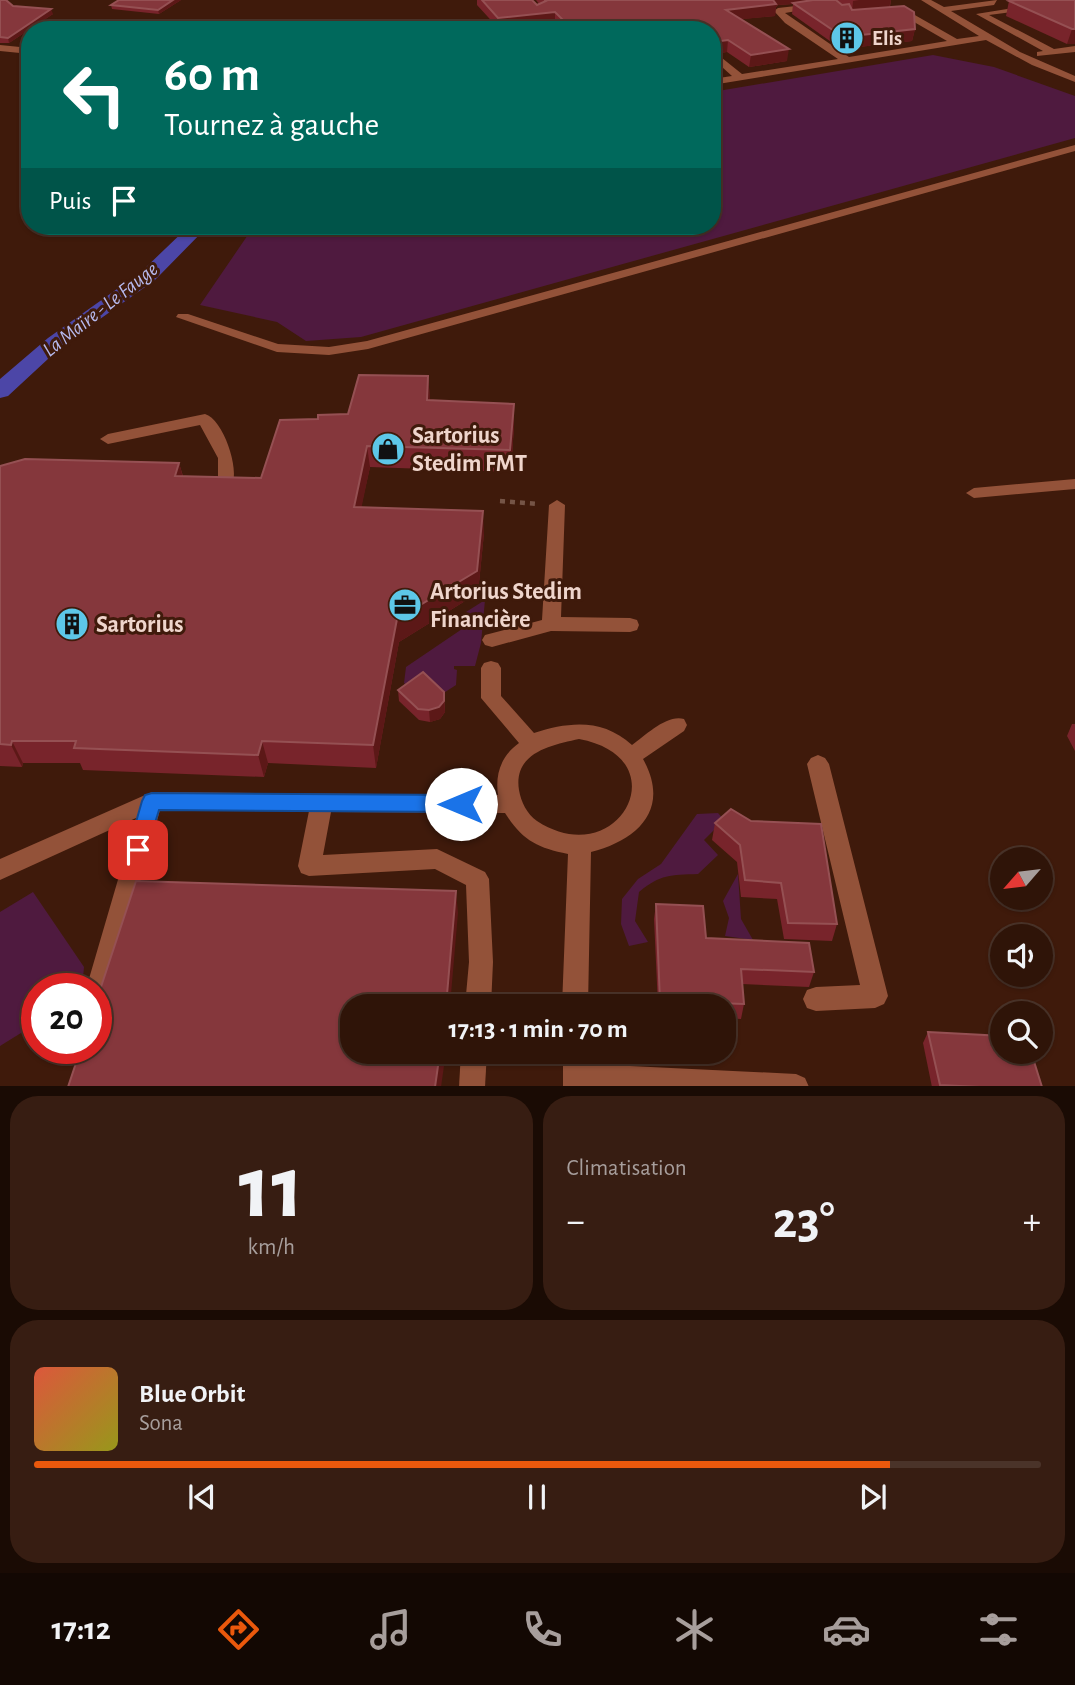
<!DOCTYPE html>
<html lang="fr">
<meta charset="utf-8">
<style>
:root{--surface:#2f1408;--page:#371d12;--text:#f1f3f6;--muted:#a79e9c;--line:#4a3329;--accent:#ea580c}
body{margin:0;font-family:"Alegreya Sans",sans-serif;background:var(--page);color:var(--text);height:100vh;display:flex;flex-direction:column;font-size:26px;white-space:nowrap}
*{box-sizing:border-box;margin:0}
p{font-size:23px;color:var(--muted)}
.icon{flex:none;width:38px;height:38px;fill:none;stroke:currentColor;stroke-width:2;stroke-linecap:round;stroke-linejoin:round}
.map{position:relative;height:1086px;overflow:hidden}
.details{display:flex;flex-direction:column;gap:10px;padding:10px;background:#1a0b04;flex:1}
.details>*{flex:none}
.guide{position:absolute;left:21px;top:21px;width:700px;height:214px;border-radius:28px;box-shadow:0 2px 5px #0004,0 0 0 2px var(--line);background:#00695c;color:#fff;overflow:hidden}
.needle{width:46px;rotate:242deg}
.controls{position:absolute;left:990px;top:847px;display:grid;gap:14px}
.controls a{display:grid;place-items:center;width:63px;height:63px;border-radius:50%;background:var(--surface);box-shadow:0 2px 5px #0004,0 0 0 2px var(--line);font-size:35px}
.speed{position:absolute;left:21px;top:973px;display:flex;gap:14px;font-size:35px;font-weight:700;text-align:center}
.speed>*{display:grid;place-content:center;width:91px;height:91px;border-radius:50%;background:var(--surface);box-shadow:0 2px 5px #0004,0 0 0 2px var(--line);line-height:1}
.speed .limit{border:10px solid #d22;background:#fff;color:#111}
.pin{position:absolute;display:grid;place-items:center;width:60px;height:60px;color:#fff;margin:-30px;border-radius:14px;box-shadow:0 4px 10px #0006}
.me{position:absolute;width:77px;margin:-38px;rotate:270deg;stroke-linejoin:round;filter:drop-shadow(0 0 5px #0008)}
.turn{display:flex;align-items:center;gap:24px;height:147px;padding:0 28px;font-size:32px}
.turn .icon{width:91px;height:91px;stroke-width:2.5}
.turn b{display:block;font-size:49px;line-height:60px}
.then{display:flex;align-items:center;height:66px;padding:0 28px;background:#0003;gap:14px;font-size:26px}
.big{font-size:52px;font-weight:700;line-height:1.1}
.details .card{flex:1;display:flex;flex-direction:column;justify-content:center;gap:10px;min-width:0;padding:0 24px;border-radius:28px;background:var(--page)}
.details .dial{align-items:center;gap:0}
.dial b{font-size:91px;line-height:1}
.song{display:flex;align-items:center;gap:21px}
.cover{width:84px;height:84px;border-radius:10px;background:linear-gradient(135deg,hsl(10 70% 55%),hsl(60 70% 35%))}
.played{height:7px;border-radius:4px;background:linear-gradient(90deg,var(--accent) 85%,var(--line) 85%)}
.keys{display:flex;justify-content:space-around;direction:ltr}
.heat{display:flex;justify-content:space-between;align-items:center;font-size:38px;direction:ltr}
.details .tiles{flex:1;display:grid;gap:10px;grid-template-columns:1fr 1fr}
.card:last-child{grid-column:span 2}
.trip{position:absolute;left:340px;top:994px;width:396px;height:70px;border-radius:28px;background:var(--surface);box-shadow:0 2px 5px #0004,0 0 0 2px var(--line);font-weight:700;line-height:70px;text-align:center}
.dock{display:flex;height:112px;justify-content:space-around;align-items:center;background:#130803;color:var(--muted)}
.dock .icon{width:49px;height:49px}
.dock .on{color:var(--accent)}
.dock b{font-size:32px;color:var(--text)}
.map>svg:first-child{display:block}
.green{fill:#4f1a3f}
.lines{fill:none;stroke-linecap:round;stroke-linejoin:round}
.canal{fill:#4c46a7;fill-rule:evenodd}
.path-far1{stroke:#755446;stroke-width:3.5;stroke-dasharray:4.5 4.5;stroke-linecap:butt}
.path{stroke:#755446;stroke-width:4.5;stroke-dasharray:5 5;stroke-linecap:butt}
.minor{fill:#935239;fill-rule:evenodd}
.wall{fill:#78242b}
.shaded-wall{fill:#5c1817}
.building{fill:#85373c;stroke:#955053;stroke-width:2}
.route{fill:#1a73e8;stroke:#114b97;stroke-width:2}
.labels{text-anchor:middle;stroke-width:6;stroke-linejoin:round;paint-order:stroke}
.far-poi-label{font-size:21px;font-weight:bold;fill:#efd5cc;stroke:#3f1a0b;text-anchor:start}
.far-water-label{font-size:21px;font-style:italic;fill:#b6b9ed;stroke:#3f1a0b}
.poi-label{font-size:24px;font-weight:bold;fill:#efd5cc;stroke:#3f1a0b;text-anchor:start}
</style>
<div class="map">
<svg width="1075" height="1087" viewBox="0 0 1075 1087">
<rect width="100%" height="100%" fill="#3f1a0b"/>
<g class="green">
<path d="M933 55 994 67 1075 96V138L361 337 306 341 277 322 200 305 254 226H712V92Z"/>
<path d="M485 600 481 643 475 666H454V669L457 670 456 685 439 696 415 692 404 683 406 667 465 627 472 618 466 612Z"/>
<path d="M718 813 724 820 704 840 718 855 698 874C670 875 661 874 639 892L635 921 648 942 629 946 621 924 622 899 638 879 661 864 697 814Z"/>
<path d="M738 874 741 919 753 940 725 936 729 918 723 901Z"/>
<path d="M33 892 84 967 82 989H37V1023L0 1046V912Z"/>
</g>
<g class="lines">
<path class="canal" d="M189 226H208L155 280 62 346 8 396 0 398V379L48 338 141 272Z"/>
<path class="path-far1" d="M500 501H506"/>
<path class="path" d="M500 501 539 504"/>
<g class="minor">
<path d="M921 0H931L944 7 997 0 994 5 951 11 1020 52 1075 76V82L1032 65 986 40 712 85V79L732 76 712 58V50L742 74 838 59 785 23 774 11 778 8 814 4V8L785 13 849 57 947 41 902 15H892L895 10H906L957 39 979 36Z"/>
<path d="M1064 0H1075V4L989 15 1054 49 1075 46V52L1037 56V52L1043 51 976 14Z"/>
<path d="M0 45 30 48V54L0 51Z"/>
<path d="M1075 145V151L368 349 329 355 277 352 176 317 178 314H188L278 344 329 347 367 341Z"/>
<path d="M205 414C223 419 240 469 232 486L226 487 218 482V458L200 425 108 444 100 439 108 434Z"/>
<path d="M1075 479V489L974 498 966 493 974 488Z"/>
<path d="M557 500 565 505 561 617 630 618 637 620 639 625 637 630 630 632 551 631 492 647 485 645 482 640 485 635 542 620 549 505Z"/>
<path d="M491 661 498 663 501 668V696L534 733C569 722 602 718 632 745 646 735 667 714 684 719L687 725 684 731 643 759C671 809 638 840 591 852L588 1006H562L568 854C537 848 522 840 505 813L331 812 323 855 437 849 485 872 489 879 493 962 491 1006H465L469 962 466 885 435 869 309 876 301 873 298 866 309 811 160 810 109 996 105 1004 96 1008V989H86L136 818 0 880V859L152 792 498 795C495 774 501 756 519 743L481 698V668L484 663ZM579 739C681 758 618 874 537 821 527 814 521 802 519 790 513 753 551 745 579 739Z"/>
<path d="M818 755 825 758 829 764 888 996 884 1004 875 1008 816 1011 807 1008 803 999 807 990 816 987 860 985 807 764 811 758Z"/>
<path d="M461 1052H487L485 1087H459Z"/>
<path d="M563 1052H589V1064L796 1074 805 1078 809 1087H563Z"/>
</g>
</g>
<g class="wall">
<path d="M0 0 13 6 53 14 9 43H0Z"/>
<path d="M181 0 159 14 112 9 111 5Z"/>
<path d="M477 0H532L537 5 539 4 536 0H836L843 5 837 0H891L890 7 915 29 912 41 841 49 792 14 793 4 778 5 776 7 775 16 741 19 787 61 749 67 727 52 720 53 712 48V30H561L555 23 499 29 477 5Z"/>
<path d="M1075 0V44H1067L1006 16 1009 1Z"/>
<path d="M428 376 430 400 514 426 511 472 370 467 361 507 484 533 478 593 399 642 376 768 268 763 264 777 83 770 80 763H23L22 767 0 766V466L179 463 183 476 261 478 318 419 348 414Z"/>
<path d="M398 690 444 692 445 712 440 719 430 722 419 720 399 701Z"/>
<path d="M1072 724H1075V751L1067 736Z"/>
<path d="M715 823 837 924 832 941 784 939 777 899 741 897 737 862 712 840Z"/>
<path d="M656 904 706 938 814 972 809 987 742 984 744 1004 741 1019 723 1018V1006H658L654 919Z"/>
<path d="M928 1032 1042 1087H932L923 1043Z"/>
</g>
<g class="shaded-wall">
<path d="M173 0H181L159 14 158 10Z"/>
<path d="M773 0H816V2L778 5 776 7 775 16 725 21 726 10Z"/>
<path d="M859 0H891L889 8 852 12 853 1Z"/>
<path d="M51 9 53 14 9 43 8 38Z"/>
<path d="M555 12V23L499 29 498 18Z"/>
<path d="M915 29 912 41 841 49 843 37Z"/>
<path d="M1072 29H1075V44H1067Z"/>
<path d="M728 40 727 52 720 53 721 41Z"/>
<path d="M789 49 787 61 749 67 751 55Z"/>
<path d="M428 376 430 397 429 421 427 400Z"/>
<path d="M514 404V426L511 472 510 450Z"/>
<path d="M367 446 370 467 357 529 354 507Z"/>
<path d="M179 463 185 485 175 476Z"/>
<path d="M483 511 484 533 478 593 399 642 376 768 373 745 397 619Z"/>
<path d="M444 701 445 712 440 719 430 722 429 710Z"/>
<path d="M12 741 23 763 22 767 11 745Z"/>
<path d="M262 741 268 763 264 777 258 755Z"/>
<path d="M456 891 458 913 450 1006H446Z"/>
<path d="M440 1052H446L441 1087H435Z"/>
</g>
<g class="building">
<path d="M0 0H6L13 6 51 9 8 38 0 37Z"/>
<path d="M119 0H173L158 10 111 5Z"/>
<path d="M482 0H532L537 5 546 1 545 0H773L776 4 726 10 789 49 751 55 728 40 721 41 713 36 712 38V30H573L555 12 498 18Z"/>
<path d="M813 0H836L842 5 849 4 852 10 904 6 914 12 915 29 843 37 793 3Z"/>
<path d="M1016 0H1075V29H1072L1009 1Z"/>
<path d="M359 375 428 376 427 400 514 404 510 450 367 446 354 507 483 511 477 571 397 619 373 745 262 741 258 755 74 748 76 741H12L11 745 0 744V466L25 459 179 463 175 476 261 478 280 420 318 419V415L348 414Z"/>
<path d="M423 672 444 692V701L439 707 429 710 418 709 398 690Z"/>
<path d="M731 809 751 821 821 824 837 924 788 923 781 883 745 880 740 845 715 823Z"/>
<path d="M136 881 456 891 446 1006H352V1052H440L435 1087H68L81 1048H96V1002Z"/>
<path d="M656 904 703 906 706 938 809 943 814 972 741 969 744 1004 660 1001Z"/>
<path d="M928 1032 1003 1036V1052H1031L1042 1087H980L940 1085Z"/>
</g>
<path class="route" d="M152 793 461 795 468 798 471 804 468 810 461 812 159 810 145 856 138 859 131 856 128 850 142 801 145 795Z"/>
<defs>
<symbol id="building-disc" viewBox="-11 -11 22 22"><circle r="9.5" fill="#5dc7e8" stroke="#3f1a0b"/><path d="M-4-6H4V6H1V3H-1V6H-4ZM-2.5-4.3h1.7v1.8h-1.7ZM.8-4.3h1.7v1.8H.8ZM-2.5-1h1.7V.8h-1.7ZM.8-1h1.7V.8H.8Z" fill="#111"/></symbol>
<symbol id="shop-disc" viewBox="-11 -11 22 22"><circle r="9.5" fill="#5dc7e8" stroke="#3f1a0b"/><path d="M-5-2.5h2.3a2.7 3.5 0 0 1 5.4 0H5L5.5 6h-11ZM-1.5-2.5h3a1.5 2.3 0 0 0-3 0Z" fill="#111"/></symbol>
<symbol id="office-disc" viewBox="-11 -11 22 22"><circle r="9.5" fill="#5dc7e8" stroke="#3f1a0b"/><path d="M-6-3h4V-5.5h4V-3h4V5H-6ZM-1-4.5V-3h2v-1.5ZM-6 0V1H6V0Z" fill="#111"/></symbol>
</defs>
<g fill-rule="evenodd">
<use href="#building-disc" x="828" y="19" width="38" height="38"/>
<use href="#shop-disc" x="369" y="430" width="38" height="38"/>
<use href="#office-disc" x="386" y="586" width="38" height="38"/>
<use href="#building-disc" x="53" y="605" width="38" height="38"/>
</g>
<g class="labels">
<g class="far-poi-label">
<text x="872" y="45">Elis</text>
</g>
<g class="far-water-label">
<text transform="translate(100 309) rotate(-38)" y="7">La Maïre - Le Fauge</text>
</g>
<g class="poi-label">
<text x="412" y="443">Sartorius<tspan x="412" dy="28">Stedim FMT</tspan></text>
<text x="430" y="599">Artorius Stedim<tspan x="430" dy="28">Financière</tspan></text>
<text x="96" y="632">Sartorius</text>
</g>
</g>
</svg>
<div class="controls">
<a><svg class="needle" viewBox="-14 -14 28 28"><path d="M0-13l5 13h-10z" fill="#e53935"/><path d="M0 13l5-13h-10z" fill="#a79e9c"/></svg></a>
<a><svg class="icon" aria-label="sound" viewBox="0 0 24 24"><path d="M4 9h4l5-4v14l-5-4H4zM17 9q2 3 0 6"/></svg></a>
<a><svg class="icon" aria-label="search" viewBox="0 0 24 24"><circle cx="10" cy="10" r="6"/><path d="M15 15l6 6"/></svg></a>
</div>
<div class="speed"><div class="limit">20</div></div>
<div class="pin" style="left:138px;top:850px;background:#d93025"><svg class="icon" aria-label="arrive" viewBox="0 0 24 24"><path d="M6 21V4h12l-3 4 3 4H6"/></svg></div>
<svg class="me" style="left:461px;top:804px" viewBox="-20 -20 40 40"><circle r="19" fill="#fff"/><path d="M0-13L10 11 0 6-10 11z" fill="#1a73e8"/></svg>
<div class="trip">17:13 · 1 min · 70 m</div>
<div class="guide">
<div class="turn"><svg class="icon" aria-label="left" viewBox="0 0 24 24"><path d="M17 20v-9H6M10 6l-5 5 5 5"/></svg><div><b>60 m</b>Tournez à gauche</div></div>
<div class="then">Puis<svg class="icon" aria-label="arrive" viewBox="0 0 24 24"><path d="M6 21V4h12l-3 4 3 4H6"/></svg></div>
</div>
</div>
<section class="details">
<div class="tiles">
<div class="card dial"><b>11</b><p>km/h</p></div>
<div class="card"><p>Climatisation</p>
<div class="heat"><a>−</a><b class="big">23°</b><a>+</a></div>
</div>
<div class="card">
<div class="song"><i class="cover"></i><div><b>Blue Orbit</b><p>Sona</p></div></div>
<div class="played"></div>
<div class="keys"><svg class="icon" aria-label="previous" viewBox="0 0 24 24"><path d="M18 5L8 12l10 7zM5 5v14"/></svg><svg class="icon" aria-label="pause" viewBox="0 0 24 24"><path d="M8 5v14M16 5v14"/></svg><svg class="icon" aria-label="next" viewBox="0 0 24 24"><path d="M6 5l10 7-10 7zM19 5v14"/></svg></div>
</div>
</div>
</section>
<nav class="dock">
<b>17:12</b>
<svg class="icon on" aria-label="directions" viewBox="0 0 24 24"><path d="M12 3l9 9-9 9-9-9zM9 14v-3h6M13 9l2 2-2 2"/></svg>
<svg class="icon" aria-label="music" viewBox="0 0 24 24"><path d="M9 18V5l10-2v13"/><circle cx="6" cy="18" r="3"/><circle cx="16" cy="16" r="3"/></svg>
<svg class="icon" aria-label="phone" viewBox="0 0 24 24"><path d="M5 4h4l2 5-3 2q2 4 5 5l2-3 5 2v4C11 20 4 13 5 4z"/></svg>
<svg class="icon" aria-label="climate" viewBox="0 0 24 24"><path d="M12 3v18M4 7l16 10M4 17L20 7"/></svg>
<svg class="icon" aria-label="car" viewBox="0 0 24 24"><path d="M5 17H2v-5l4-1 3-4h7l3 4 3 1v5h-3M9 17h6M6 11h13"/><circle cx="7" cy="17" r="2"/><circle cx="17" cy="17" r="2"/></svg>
<svg class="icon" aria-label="filters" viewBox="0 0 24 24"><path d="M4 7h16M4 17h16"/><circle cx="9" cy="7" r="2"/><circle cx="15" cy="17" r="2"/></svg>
</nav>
